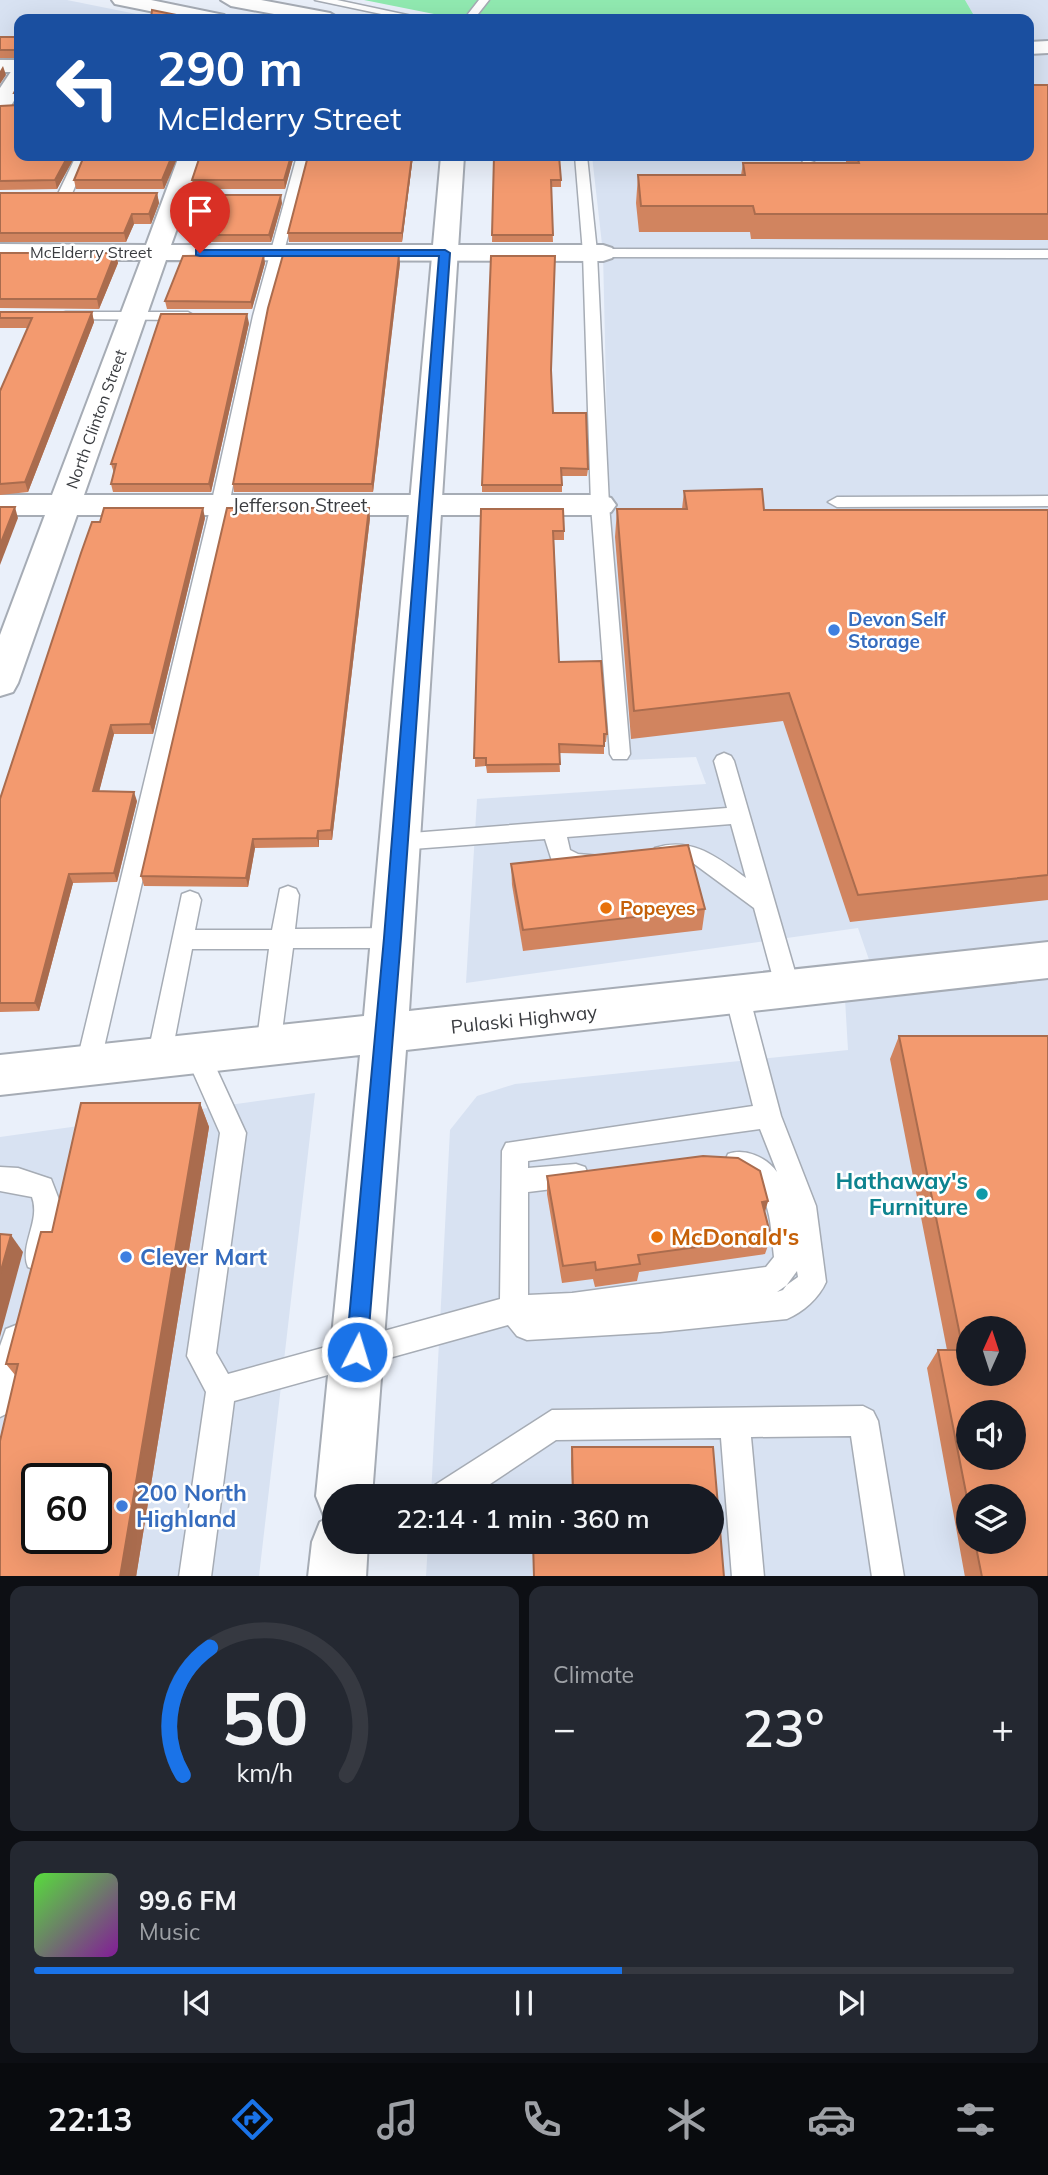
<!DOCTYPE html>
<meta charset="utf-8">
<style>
:root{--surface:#171b24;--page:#242831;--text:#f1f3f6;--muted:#9ea1a6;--line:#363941;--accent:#1a73e8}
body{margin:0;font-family:Mulish,sans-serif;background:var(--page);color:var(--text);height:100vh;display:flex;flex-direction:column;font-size:26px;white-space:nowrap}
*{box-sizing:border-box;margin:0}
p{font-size:23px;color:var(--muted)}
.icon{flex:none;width:38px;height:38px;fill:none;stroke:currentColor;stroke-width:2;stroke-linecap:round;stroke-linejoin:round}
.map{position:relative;height:1576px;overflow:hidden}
.drawer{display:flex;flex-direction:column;gap:10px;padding:10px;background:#0d0f14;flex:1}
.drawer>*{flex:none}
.hud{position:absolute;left:14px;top:14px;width:1020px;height:147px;border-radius:14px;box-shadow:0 7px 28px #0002;background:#1a4fa0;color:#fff;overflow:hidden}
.needle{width:46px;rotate:3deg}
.controls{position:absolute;left:956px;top:1316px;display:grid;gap:14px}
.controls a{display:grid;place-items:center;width:70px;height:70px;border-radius:50%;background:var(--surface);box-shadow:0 7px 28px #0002;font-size:35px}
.speed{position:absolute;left:21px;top:1463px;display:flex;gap:14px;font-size:35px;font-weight:700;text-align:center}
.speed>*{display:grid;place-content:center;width:91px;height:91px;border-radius:50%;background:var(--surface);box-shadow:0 7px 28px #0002;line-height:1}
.speed .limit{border:4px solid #111;border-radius:10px;background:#fff;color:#111}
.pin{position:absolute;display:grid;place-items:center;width:60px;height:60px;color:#fff;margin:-72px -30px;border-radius:50% 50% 50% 0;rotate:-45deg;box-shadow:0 0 7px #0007}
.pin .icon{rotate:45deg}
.me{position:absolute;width:77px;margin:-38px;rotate:5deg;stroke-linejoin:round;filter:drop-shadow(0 0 5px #0008)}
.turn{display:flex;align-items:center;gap:24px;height:147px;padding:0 28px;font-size:32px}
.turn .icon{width:91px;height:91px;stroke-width:2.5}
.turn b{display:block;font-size:49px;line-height:60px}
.big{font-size:52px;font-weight:600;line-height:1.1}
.drawer .tile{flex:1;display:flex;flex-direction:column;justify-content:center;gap:10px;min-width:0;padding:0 24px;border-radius:14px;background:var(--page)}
.drawer .dial{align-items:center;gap:0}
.dial svg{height:182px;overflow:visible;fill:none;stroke:var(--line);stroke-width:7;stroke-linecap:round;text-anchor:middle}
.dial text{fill:var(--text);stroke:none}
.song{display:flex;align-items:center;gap:21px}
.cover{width:84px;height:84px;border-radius:10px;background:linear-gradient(135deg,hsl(110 70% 55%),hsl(290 70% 35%))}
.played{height:7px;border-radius:4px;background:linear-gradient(90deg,var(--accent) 60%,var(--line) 60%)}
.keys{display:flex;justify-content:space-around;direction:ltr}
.heat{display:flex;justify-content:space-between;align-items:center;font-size:38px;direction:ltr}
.drawer .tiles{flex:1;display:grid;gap:10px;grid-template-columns:1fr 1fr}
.tile:last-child{grid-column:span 2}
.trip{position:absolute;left:322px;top:1484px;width:402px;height:70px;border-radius:35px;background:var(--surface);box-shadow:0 7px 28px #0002;font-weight:600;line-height:70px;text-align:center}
.menu{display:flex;height:112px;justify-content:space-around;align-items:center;background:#090b0e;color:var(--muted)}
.menu .icon{width:49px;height:49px}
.menu .selected{color:var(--accent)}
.menu b{font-size:32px;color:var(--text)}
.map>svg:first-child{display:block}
.built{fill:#d8e2f2;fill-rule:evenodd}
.green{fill:#91eab1}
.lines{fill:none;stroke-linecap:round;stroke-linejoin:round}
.lane-casing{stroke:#a6acb5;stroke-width:3}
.street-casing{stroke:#a6acb5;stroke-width:4}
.primary-casing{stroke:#a6acb5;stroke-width:4}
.lane{fill:#fff;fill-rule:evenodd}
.street{fill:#fff;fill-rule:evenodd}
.primary{fill:#fff;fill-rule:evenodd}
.wall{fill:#d1845f;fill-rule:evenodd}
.shaded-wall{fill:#aa6c4e}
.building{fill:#f39a6f;stroke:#aa6c4e;stroke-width:2;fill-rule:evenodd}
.route{fill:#1a73e8;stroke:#114b97;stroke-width:2}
.shop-dot{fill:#3f7fe0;stroke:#fff;stroke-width:2.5}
.food-dot{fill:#e8710a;stroke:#fff;stroke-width:2.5}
.culture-dot{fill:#0f9aa8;stroke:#fff;stroke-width:2.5}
.labels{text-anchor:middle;stroke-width:5;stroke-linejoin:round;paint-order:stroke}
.far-street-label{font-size:16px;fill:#3a3c40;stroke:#fff}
.street-label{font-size:19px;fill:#3a3c40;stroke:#fff}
.shop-label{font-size:19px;font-weight:bold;fill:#366cbe;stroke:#fff;text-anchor:start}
.food-label{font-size:19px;font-weight:bold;fill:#c56008;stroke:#fff;text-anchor:start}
.near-culture-label{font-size:23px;font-weight:bold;fill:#0d838f;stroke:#fff;text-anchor:end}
.near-food-label{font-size:23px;font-weight:bold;fill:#c56008;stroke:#fff;text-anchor:start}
.near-shop-label{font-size:23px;font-weight:bold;fill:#366cbe;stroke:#fff;text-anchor:start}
</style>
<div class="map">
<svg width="1048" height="1577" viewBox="0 0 1048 1577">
<rect width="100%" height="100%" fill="#eaf0fa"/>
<g class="built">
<path d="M0 0H67L161 19H19V54H0Z"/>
<path d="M965 0H1048V1576L426 1577 428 1542H712V1496H431L450 1130 477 1096 515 1084 848 1050 844 982 875 977 858 928 466 983 477 799 706 784 696 757 627 760 609 517 603 253 592 156H1029V19H976ZM968 1328H1013V1374H968ZM968 1412H1013V1458H968ZM968 1496H1013V1542H968Z"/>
<path d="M315 1093 259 1576H0V1137ZM37 1479H96V1538H37Z"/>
</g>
<path class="green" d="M364 0H965L976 19H440L444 16Z"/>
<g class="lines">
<defs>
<g id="lane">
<path d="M315 0H337L426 19H405Z"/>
<path d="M479 0H489L478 14 480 19H470L468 14Z"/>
<path d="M76 156H88L71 196 59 199 57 196Z"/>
<path d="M297 156H309L267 316 229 505 100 1065 97 1073 88 1076 79 1073 76 1065 211 505 253 316Z"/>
<path d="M575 156H587L597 252 603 249 1048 250V258L603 257 597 254 609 505 630 754 627 759H613L610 754 591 505 583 253Z"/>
<path d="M800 156H812L814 161 804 164Z"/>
<path d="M66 312H188L195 316 188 320 61 319V313Z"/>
<path d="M1048 496V506L837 507 828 502 837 497Z"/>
<path d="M724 753 731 756 734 761 800 989 796 996 788 999 780 996 776 989 754 908 693 863 655 860 652 854 655 848C692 836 718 858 746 878L731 824 567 837 570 850 578 854 601 856 604 862 601 868 576 872 552 861 545 839 399 850 391 848 388 842 391 836 399 834 727 808 714 761 717 756Z"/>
<path d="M288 886 296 889 299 895 295 929 393 928 401 931 405 938 401 945 393 948H293L280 1047 277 1055 268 1058 259 1055 256 1047 269 949H192L171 1058 168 1066 159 1069 150 1066 147 1058 182 894 190 891 198 894 201 900 195 930H272L280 889Z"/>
<path d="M737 985 745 988 749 995 781 1116 816 1206 826 1282C819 1298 803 1312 787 1319L660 1332 527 1340 517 1336 508 1325 234 1401 211 1577H179L206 1392 187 1356 220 1133 185 1054 188 1046 197 1043 206 1046 246 1133 216 1353 228 1374 500 1299 502 1151 506 1143 753 1106 725 995 729 988ZM760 1129 777 1172C766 1157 745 1148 728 1154L724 1163 728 1172C773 1189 769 1214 774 1257L766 1267 572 1293 528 1295V1192L585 1185 589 1176 585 1167 576 1164 528 1168V1161ZM797 1271 798 1277 777 1292 783 1290Z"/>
<path d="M0 1167 18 1168 51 1179 63 1210 48 1267 38 1271 28 1267C19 1245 41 1221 32 1197L0 1191Z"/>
<path d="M16 1325 26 1329C34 1347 18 1393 10 1412L0 1417V1346L6 1329Z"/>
<path d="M863 1406 873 1411 878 1421 904 1577H872L851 1436 751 1437 764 1577H732L721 1438 556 1440 472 1496H431L435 1485 552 1410Z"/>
</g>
<g id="street">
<path d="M19 68V92L8 111 0 113V88L12 70Z"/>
<path d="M179 156H203L171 245H603L612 248 616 253 612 258 603 261 166 260 84 495H600L611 498 616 505 611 512 600 515H77L18 683 13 692 0 696V635L45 515H0V495H52L141 260H0V244L146 245Z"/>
</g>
<g id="primary">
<path d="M112 0H151L224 15 227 19H189L115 4Z"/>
<path d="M221 0H261L330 13 340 19H301L231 6Z"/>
<path d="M1048 41V53L1029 54V42Z"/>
<rect x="0" y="60" width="19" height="12"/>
<path d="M441 156H464L409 1011 1048 942V978L406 1050 372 1496H334V1542H368L366 1577H308L312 1542 320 1522 329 1518 324 1516 316 1496 360 1055 0 1095V1055L364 1016Z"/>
</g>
</defs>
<use href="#lane" class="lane-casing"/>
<use href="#street" class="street-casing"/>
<use href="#primary" class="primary-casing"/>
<use href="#lane" class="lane"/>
<use href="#street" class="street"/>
<use href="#primary" class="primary"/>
</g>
<g class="wall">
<rect x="0" y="37" width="19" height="21"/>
<path d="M19 83 75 156 57 189 0 190V106L18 105V102L17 101 14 93Z"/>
<path d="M1048 85V240L751 239 750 232H639L636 203 638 175H741L743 163H846V156H1029Z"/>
<path d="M84 156H178L164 189H76L74 180Z"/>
<path d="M200 156H294L285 189H194L192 180Z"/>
<path d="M413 156 402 242H289L288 233Z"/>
<path d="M494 156 561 180V187H551L553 242H492Z"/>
<path d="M0 193H157L159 203 151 224H134L126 242H0Z"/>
<path d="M282 203 271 242H191L189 235 193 225 181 224 180 217Z"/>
<path d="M0 253H115L118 263 99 309 0 308Z"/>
<path d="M265 263 252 309H167L165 301Z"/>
<path d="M400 263 373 492H234L233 484Z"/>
<path d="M0 312H92L94 322 28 492 0 495V391L28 328H0Z"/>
<path d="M249 323 211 492H113L111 484 114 473 111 464Z"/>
<path d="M551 371 553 413 588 469 587 476H562V492H482V485Z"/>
<path d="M684 491 764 510H1048V900L850 922 783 721 631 739 615 537 617 509H682Z"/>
<path d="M481 509 564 531V540H554L559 662 607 734 606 742H604V754L559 753 560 772 487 773 486 766 475 767Z"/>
<path d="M205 518 153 734H114L99 791 137 801 117 882 73 883 39 1011 0 1012V799Z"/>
<path d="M370 518 332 840H319V847L255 848 248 887 144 886 141 876Z"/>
<path d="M511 864 705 909 702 930 523 951 512 885Z"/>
<path d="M899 1036 1048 1577H965L927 1368 938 1350H947L890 1059ZM968 1496 1013 1542H968Z"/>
<path d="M200 1103 209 1127 136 1577H0L15 1375 6 1364 52 1232Z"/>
<path d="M547 1176 768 1201 764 1213 771 1237 765 1254 639 1272 637 1281 595 1287 593 1279 562 1283 547 1194Z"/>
<path d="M572 1447 724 1577 572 1491 571 1461Z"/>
</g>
<g class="shaded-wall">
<path d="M3 66 6 75 0 84V71Z"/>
<path d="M68 156H75L57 189 55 180Z"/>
<path d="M172 156H178L164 189 162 180Z"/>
<path d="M291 156H294L285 189 284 180Z"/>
<path d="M412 156H413L402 242V233Z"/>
<path d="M157 193 159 203 151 224 149 214Z"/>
<path d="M281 195 282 203 271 242 269 235Z"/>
<path d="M132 214 134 224 126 242 124 233Z"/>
<path d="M115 253 118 263 99 309 97 299Z"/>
<path d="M264 255 265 263 252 309 251 302Z"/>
<path d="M399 255 400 263 373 492 372 484Z"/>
<path d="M92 312 94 322 28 492 25 482Z"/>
<path d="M247 314 249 323 211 492 209 484Z"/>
<path d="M15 507 18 518 0 565V545Z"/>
<path d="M203 508 205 518 153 734 150 724Z"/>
<path d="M369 508 370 518 332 840 331 830Z"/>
<path d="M111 725 114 734 97 800 93 791Z"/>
<path d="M134 792 137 801 117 882 114 873Z"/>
<path d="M318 831 319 840V847L317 838Z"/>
<path d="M253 839 255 848 248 887 246 878Z"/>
<path d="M69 874 73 883 39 1011 35 1003Z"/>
<path d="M200 1103 209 1127 136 1577H120Z"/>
<path d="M768 1201 763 1219 762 1202Z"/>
<path d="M11 1235 23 1252 0 1337V1274Z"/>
</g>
<g class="building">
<path d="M152 10 196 19H151Z"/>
<path d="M0 37H19V81V50H0Z"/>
<path d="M19 83V156H68L55 180 0 181V106L18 105V93H14Z"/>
<path d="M1029 85H1048V214H755L753 206H641L638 175H745L743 163H859L857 156H1029Z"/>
<path d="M84 156H172L162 180H74Z"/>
<path d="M200 156H291L284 180H192Z"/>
<path d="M308 156H412L402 233H288Z"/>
<path d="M494 156H559L561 180H551L553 235H492Z"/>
<path d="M0 193H157L149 214H132L124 233H0Z"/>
<path d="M188 195H281L269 235H189L195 217H180Z"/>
<path d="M0 253H115L97 299H0Z"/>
<path d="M264 255 251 302 165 301 183 256Z"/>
<path d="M283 255H399L372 484H233L268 308Z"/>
<path d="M491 256H555L551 370 553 413H586L588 469 561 468 562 485H482Z"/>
<path d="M0 312H92L25 482 0 484V391L32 318H0Z"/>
<path d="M161 314H247L209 484H111L116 464H111Z"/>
<path d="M762 489 764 510H1048V875L858 895 789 693 634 711 617 509H687L684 491Z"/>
<path d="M0 507H15L0 545Z"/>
<path d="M104 508H203L150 724 111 725 93 791 134 792 114 873 69 874 35 1003H0V799L81 553 92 522H100Z"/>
<path d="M227 508H369L331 830 318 831 317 838 253 839 246 878 141 876Z"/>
<path d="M481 509H563L564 531H553L559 662 601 661 607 734H604V746L559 744 560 764 486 765V758H474Z"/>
<path d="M688 845 705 909 523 930 511 864Z"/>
<path d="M899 1036H1048V1577H982L975 1542H1013V1496H968V1503L938 1350H963ZM968 1328H1013V1374H968ZM968 1412H1013V1458H968Z"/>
<path d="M81 1103H200L120 1577H0V1441L18 1364H6L41 1232H52ZM37 1479H96V1538H37Z"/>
<path d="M703 1156 738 1158 760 1171 768 1201 762 1202 771 1237 638 1255 640 1264 596 1270 595 1262 563 1266 547 1176Z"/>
<path d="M0 1234 11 1235 0 1274Z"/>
<path d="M572 1447H713L724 1577H534L533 1542H712V1496H533V1491H573Z"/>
</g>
<path class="route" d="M196 250H445L450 253 401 938 367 1352 364 1360 357 1363 349 1360 346 1352 384 938 439 256H200L196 255Z"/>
<g class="shop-dot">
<circle cx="834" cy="630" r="7"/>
<circle cx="126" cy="1257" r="7"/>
<circle cx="122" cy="1506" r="7"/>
</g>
<g class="food-dot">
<circle cx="606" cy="908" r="7"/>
<circle cx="657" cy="1237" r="7"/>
</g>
<circle class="culture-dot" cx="982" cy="1194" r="7"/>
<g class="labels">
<g class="far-street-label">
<text x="91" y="258">McElderry Street</text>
<text transform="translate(96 419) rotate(-70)" y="6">North Clinton Street</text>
</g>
<g class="street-label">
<text x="300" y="512">Jefferson Street</text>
<text transform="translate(524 1019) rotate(-6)" y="7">Pulaski Highway</text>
</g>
<g class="shop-label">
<text x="848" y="626">Devon Self<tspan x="848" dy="22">Storage</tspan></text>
</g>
<g class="food-label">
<text x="620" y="915">Popeyes</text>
</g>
<g class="near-culture-label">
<text x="968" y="1189">Hathaway's<tspan x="968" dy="26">Furniture</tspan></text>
</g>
<g class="near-food-label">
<text x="671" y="1245">McDonald's</text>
</g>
<g class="near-shop-label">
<text x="140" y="1265">Clever Mart</text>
<text x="136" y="1501">200 North<tspan x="136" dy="26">Highland</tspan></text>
</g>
</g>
</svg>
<div class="controls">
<a><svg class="needle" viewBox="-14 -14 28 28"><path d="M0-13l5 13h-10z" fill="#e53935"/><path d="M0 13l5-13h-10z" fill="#9ea1a6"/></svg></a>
<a><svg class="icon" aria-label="sound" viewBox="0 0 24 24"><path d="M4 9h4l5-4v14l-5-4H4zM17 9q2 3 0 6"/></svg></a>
<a><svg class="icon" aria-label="layers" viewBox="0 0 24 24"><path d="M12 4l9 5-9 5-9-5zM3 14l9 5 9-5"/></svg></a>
</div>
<div class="speed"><div class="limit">60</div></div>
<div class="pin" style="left:200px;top:253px;background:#d93025"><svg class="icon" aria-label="arrive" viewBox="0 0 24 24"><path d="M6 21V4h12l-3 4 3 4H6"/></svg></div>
<svg class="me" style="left:357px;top:1352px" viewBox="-20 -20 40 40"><circle r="17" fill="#1a73e8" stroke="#fff" stroke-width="3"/><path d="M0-11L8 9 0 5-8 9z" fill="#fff"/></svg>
<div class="trip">22:14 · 1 min · 360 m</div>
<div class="hud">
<div class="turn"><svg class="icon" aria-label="left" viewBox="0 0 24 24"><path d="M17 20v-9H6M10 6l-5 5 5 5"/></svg><div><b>290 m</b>McElderry Street</div></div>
</div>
</div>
<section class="drawer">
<div class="tiles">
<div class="tile dial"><svg viewBox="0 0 100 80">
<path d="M14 69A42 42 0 1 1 86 69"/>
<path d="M14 69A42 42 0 0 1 26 13" stroke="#1a73e8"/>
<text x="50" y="56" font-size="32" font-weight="700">50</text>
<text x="50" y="72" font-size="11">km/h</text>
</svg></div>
<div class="tile"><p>Climate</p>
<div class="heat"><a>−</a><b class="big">23°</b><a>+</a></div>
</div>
<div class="tile">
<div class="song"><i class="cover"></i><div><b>99.6 FM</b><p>Music</p></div></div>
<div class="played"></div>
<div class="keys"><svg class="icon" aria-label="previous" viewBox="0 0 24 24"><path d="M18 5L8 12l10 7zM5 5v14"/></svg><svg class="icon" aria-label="pause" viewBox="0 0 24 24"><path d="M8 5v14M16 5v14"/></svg><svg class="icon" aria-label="next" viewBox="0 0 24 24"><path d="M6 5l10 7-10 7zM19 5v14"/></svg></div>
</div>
</div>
</section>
<nav class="menu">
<b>22:13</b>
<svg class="icon selected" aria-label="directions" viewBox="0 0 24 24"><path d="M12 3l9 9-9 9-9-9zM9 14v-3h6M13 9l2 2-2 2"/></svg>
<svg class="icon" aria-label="music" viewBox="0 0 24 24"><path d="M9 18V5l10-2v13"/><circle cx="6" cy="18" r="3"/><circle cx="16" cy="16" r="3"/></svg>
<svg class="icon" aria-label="phone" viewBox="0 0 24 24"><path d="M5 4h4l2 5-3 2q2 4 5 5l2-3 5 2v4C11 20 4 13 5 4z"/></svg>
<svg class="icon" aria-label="climate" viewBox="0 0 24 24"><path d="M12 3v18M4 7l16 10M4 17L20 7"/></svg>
<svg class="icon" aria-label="car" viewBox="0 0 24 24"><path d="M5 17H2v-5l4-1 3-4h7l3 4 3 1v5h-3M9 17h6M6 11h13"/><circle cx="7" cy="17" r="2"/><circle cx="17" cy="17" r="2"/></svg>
<svg class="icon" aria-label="filters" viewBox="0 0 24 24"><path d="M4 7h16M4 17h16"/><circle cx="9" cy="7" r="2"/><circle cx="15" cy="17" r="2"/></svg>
</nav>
